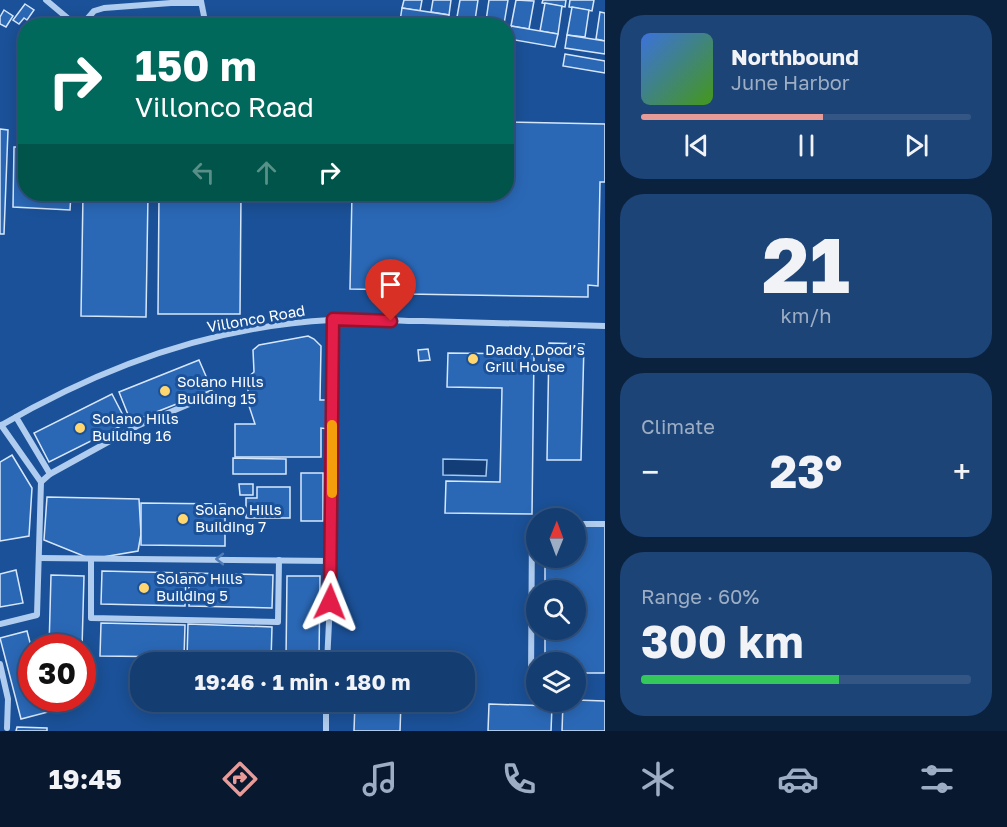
<!DOCTYPE html>
<meta charset="utf-8">
<style>
:root{--surface:#143d72;--page:#1d4477;--text:#f1f3f6;--muted:#9daec4;--line:#335684;--accent:#e69b98}
body{margin:0;font-family:"Golos Text",sans-serif;background:var(--page);color:var(--text);height:100vh;display:flex;flex-direction:column;font-size:22px;white-space:nowrap}
*{box-sizing:border-box;margin:0}
p{font-size:20px;color:var(--muted)}
.icon{flex:none;width:33px;height:33px;fill:none;stroke:currentColor;stroke-width:2;stroke-linecap:round;stroke-linejoin:round}
.map{position:relative;flex:1;overflow:hidden}
.sheet{display:flex;flex-direction:column;gap:15px;padding:15px;background:#0b223f;width:402px}
.sheet>*{flex:none}
.top-card{position:absolute;left:18px;top:18px;width:496px;height:183px;border-radius:24px;box-shadow:0 3px 15px #0003,0 0 0 2px var(--line);background:#00695c;color:#fff;overflow:hidden}
.needle{width:39px;rotate:1deg}
.buttons{position:absolute;left:526px;top:508px;display:grid;gap:12px}
.buttons a{display:grid;place-items:center;width:60px;height:60px;border-radius:50%;background:var(--surface);box-shadow:0 3px 15px #0003,0 0 0 2px var(--line);font-size:30px}
.speed{position:absolute;left:18px;top:634px;display:flex;gap:12px;font-size:30px;font-weight:700;text-align:center}
.speed>*{display:grid;place-content:center;width:78px;height:78px;border-radius:50%;background:var(--surface);box-shadow:0 3px 15px #0003,0 0 0 2px var(--line);line-height:1}
.speed .limit{border:9px solid #d22;background:#fff;color:#111}
.pin{position:absolute;display:grid;place-items:center;width:51px;height:51px;color:#fff;margin:-62px -26px;border-radius:50% 50% 50% 0;rotate:-45deg;box-shadow:0 0 6px #0007}
.pin .icon{rotate:45deg}
.me{position:absolute;width:66px;margin:-33px;rotate:2deg;stroke-linejoin:round;filter:drop-shadow(0 0 4px #0008)}
.turn{display:flex;align-items:center;gap:21px;height:126px;padding:0 18px;font-size:27px}
.turn .icon{width:78px;height:78px;stroke-width:2.5}
.turn b{display:block;font-size:42px;line-height:51px}
.lanes{display:flex;align-items:center;height:57px;padding:0 18px;background:#0003;justify-content:center;gap:30px;direction:ltr}
.lanes .off{opacity:.35}
.big{font-size:45px;font-weight:700;line-height:1.1}
.sheet .card{flex:1;display:flex;flex-direction:column;justify-content:center;gap:9px;min-width:0;padding:0 21px;border-radius:24px;background:var(--page)}
.sheet .dial{align-items:center;gap:0}
.dial b{font-size:78px;line-height:1}
.song{display:flex;align-items:center;gap:18px}
.cover{width:72px;height:72px;border-radius:9px;background:linear-gradient(135deg,hsl(220 70% 55%),hsl(100 70% 35%))}
.played{height:6px;border-radius:3px;background:linear-gradient(90deg,var(--accent) 55%,var(--line) 55%)}
.keys{display:flex;justify-content:space-around;direction:ltr}
.heat{display:flex;justify-content:space-between;align-items:center;font-size:33px;direction:ltr}
.charge{height:9px;border-radius:4px;background:linear-gradient(90deg,#34c759 60%,var(--line) 0)}
.trip{position:absolute;left:130px;top:652px;width:345px;height:60px;border-radius:24px;background:var(--surface);box-shadow:0 3px 15px #0003,0 0 0 2px var(--line);font-weight:700;line-height:60px;text-align:center}
.dock{display:flex;height:96px;justify-content:space-around;align-items:center;background:#08182e;color:var(--muted)}
.dock .icon{width:42px;height:42px}
.dock .active{color:var(--accent)}
.dock b{font-size:27px;color:var(--text)}
main{display:flex;flex:1;min-height:0}
.map>svg:first-child{display:block}
.water{fill:#123d76;stroke:#a3c8f2;stroke-width:1.5}
.building{fill:#2a68b6;stroke:#d7e7fb;stroke-width:1.5}
.lines{fill:none;stroke-linecap:round;stroke-linejoin:round}
.minor{stroke:#b0cdf0;stroke-width:6}
.oneway{stroke:#4f7cb7}
.route-casing{stroke:#92132f;stroke-width:15}
.route{stroke:#e11d48;stroke-width:10}
.slow{stroke:#f59e0b;stroke-width:10}
.poi-dot{fill:#ffd66f;stroke:#1b5198;stroke-width:2}
.labels{text-anchor:middle;stroke-width:6;stroke-linejoin:round;paint-order:stroke}
.street-label{font-size:15px;fill:#fff;stroke:#1b5198}
.poi-label{font-size:15px;fill:#fff;stroke:#1b5198;text-anchor:start}
</style>
<main>
<div class="map">
<svg width="605" height="731" viewBox="0 0 605 731">
<rect width="100%" height="100%" fill="#1b5198"/>
<path class="water" d="M443 459 487 460 486 476 443 475Z"/>
<g class="building">
<path d="M404 0H422L420 11 402 8Z"/>
<path d="M433 0H451L449 15 431 12Z"/>
<path d="M460 0H478L475 20 457 17Z"/>
<path d="M489 0H508L504 24 486 21Z"/>
<path d="M516 0 534 1 529 29 511 26Z"/>
<path d="M543 0H566L565 7 542 3Z"/>
<path d="M570 0H594L592 11 569 7Z"/>
<path d="M545 3 562 6 558 34 540 31Z"/>
<path d="M25 4 34 10 27 20 24 18 19 24 13 20Z"/>
<path d="M572 7 589 10 585 37 567 35Z"/>
<path d="M402 8 449 15 447 26H429L400 21Z"/>
<path d="M4 10 13 16 6 27 0 24V17Z"/>
<path d="M600 12 605 13V41L596 39Z"/>
<path d="M457 17 504 24 503 26H456Z"/>
<path d="M511 26 558 34 555 47 509 39Z"/>
<path d="M567 35 605 41V54L565 48Z"/>
<path d="M565 54 605 61V73L563 66Z"/>
<path d="M507 85 508 122 605 124V182H600L598 286 588 285V297L407 294V290L350 289 352 194H507Z"/>
<path d="M0 129 8 130 4 234H0Z"/>
<path d="M14 147H26V194H71L70 210 13 207Z"/>
<path d="M83 194H148L146 317 81 316Z"/>
<path d="M159 194H241L240 314H158Z"/>
<path d="M308 336 314 339 321 346 320 400H328V429L321 428V457H235V424H255L248 403V377L254 372 253 350 259 345Z"/>
<path d="M549 343 584 344 581 460H547Z"/>
<path d="M428 349 430 360 419 361 418 350Z"/>
<path d="M448 353 534 354 532 514 445 513 446 481 500 482 502 388 447 387Z"/>
<path d="M199 360 212 390 131 422 119 392Z"/>
<path d="M112 394 127 423 49 462 34 433Z"/>
<path d="M12 455 32 488 29 536 0 541V462Z"/>
<path d="M233 458 286 459V474H233Z"/>
<rect x="301" y="473" width="22" height="48"/>
<path d="M239 484H253V495H240Z"/>
<path d="M257 487H290V518H246V498H257Z"/>
<path d="M47 497 139 499 141 534 138 551 91 559 44 540Z"/>
<path d="M141 503 225 504V546L141 545Z"/>
<path d="M576 526H605V673H576V663H545V630H576V591H545V558H576Z"/>
<path d="M16 570 23 603 0 607V574Z"/>
<path d="M102 571 186 573 185 606 101 604Z"/>
<path d="M189 573 273 575 272 608 189 606Z"/>
<path d="M51 575 84 576 82 648H49Z"/>
<path d="M287 576H320L319 659H286Z"/>
<path d="M101 623 185 625 184 657 100 656Z"/>
<path d="M188 624 272 627 271 660 187 658Z"/>
<path d="M27 631 32 650V699H45L48 712 21 719 0 638Z"/>
<path d="M576 700 605 701V731H562L563 702H576Z"/>
<path d="M355 702H401L400 731H354Z"/>
<path d="M489 704 552 706 551 731H488Z"/>
<path d="M17 727 47 728V731H16Z"/>
</g>
<g class="lines">
<g class="minor">
<path d="M46 0 77 26"/>
<path d="M201 1 206 26"/>
<path d="M81 26 94 11 104 8 171 3H201"/>
<path d="M16 417 50 474"/>
<path d="M0 426C101 367 214 326 331 320 361 318 392 321 423 321 483 323 544 324 605 326"/>
<path d="M41 482 50 474 137 426 213 394"/>
<path d="M576 524H605"/>
<path d="M39 558 332 561"/>
<path d="M91 559V618L278 622 279 560"/>
<path d="M0 624 37 615 41 482 1 425"/>
<path d="M327 663 332 561 333 319"/>
<path d="M0 664 8 699 7 728"/>
<path d="M531 679 532 525H537"/>
<path d="M326 731V702"/>
</g>
</g>
<defs><path id="oneway-chevron" d="M-2-3.5L2.5 0L-2 3.5" fill="none" stroke-width="1.6" stroke-linecap="round" stroke-linejoin="round" transform="scale(1.5)"/></defs>
<use class="oneway" href="#oneway-chevron" transform="translate(220 559) rotate(180)"/>
<g class="lines">
<defs>
<path id="route" d="M330 602 333 319 391 321"/>
</defs>
<use href="#route" class="route-casing"/>
<use href="#route" class="route"/>
<path class="slow" d="M332 493V425"/>
</g>
<g class="poi-dot">
<circle cx="473" cy="359" r="6"/>
<circle cx="165" cy="391" r="6"/>
<circle cx="80" cy="428" r="6"/>
<circle cx="183" cy="519" r="6"/>
<circle cx="144" cy="588" r="6"/>
</g>
<g class="labels">
<g class="street-label">
<text transform="translate(256 319) rotate(-10)" y="5">Villonco Road</text>
</g>
<g class="poi-label">
<text x="485" y="355">Daddy Dood’s<tspan x="485" dy="17">Grill House</tspan></text>
<text x="177" y="387">Solano Hills<tspan x="177" dy="17">Building 15</tspan></text>
<text x="92" y="424">Solano Hills<tspan x="92" dy="17">Building 16</tspan></text>
<text x="195" y="515">Solano Hills<tspan x="195" dy="17">Building 7</tspan></text>
<text x="156" y="584">Solano Hills<tspan x="156" dy="17">Building 5</tspan></text>
</g>
</g>
</svg>
<div class="buttons">
<a><svg class="needle" viewBox="-14 -14 28 28"><path d="M0-13l5 13h-10z" fill="#e53935"/><path d="M0 13l5-13h-10z" fill="#9daec4"/></svg></a>
<a><svg class="icon" aria-label="search" viewBox="0 0 24 24"><circle cx="10" cy="10" r="6"/><path d="M15 15l6 6"/></svg></a>
<a><svg class="icon" aria-label="layers" viewBox="0 0 24 24"><path d="M12 4l9 5-9 5-9-5zM3 14l9 5 9-5"/></svg></a>
</div>
<div class="speed"><div class="limit">30</div></div>
<div class="pin" style="left:391px;top:321px;background:#d93025"><svg class="icon" aria-label="arrive" viewBox="0 0 24 24"><path d="M6 21V4h12l-3 4 3 4H6"/></svg></div>
<svg class="me" style="left:330px;top:602px" viewBox="-20 -20 40 40"><path d="M0-17L14 15 0 8-14 15z" fill="#e11d48" stroke="#fff" stroke-width="4"/></svg>
<div class="trip">19:46 · 1 min · 180 m</div>
<div class="top-card">
<div class="turn"><svg class="icon" aria-label="right" viewBox="0 0 24 24"><path d="M7 20v-9h11M14 6l5 5-5 5"/></svg><div><b>150 m</b>Villonco Road</div></div>
<div class="lanes"><svg class="icon off" aria-label="left" viewBox="0 0 24 24"><path d="M17 20v-9H6M10 6l-5 5 5 5"/></svg><svg class="icon off" aria-label="ahead" viewBox="0 0 24 24"><path d="M12 20V5M6 11l6-6 6 6"/></svg><svg class="icon" aria-label="right" viewBox="0 0 24 24"><path d="M7 20v-9h11M14 6l5 5-5 5"/></svg></div>
</div>
</div>
<section class="sheet">
<div class="card">
<div class="song"><i class="cover"></i><div><b>Northbound</b><p>June Harbor</p></div></div>
<div class="played"></div>
<div class="keys"><svg class="icon" aria-label="previous" viewBox="0 0 24 24"><path d="M18 5L8 12l10 7zM5 5v14"/></svg><svg class="icon" aria-label="pause" viewBox="0 0 24 24"><path d="M8 5v14M16 5v14"/></svg><svg class="icon" aria-label="next" viewBox="0 0 24 24"><path d="M6 5l10 7-10 7zM19 5v14"/></svg></div>
</div>
<div class="card dial"><b>21</b><p>km/h</p></div>
<div class="card"><p>Climate</p>
<div class="heat"><a>−</a><b class="big">23°</b><a>+</a></div>
</div>
<div class="card"><p>Range · 60%</p><b class="big">300 km</b><div class="charge"></div></div>
</section>
</main>
<nav class="dock">
<b>19:45</b>
<svg class="icon active" aria-label="directions" viewBox="0 0 24 24"><path d="M12 3l9 9-9 9-9-9zM9 14v-3h6M13 9l2 2-2 2"/></svg>
<svg class="icon" aria-label="music" viewBox="0 0 24 24"><path d="M9 18V5l10-2v13"/><circle cx="6" cy="18" r="3"/><circle cx="16" cy="16" r="3"/></svg>
<svg class="icon" aria-label="phone" viewBox="0 0 24 24"><path d="M5 4h4l2 5-3 2q2 4 5 5l2-3 5 2v4C11 20 4 13 5 4z"/></svg>
<svg class="icon" aria-label="climate" viewBox="0 0 24 24"><path d="M12 3v18M4 7l16 10M4 17L20 7"/></svg>
<svg class="icon" aria-label="car" viewBox="0 0 24 24"><path d="M5 17H2v-5l4-1 3-4h7l3 4 3 1v5h-3M9 17h6M6 11h13"/><circle cx="7" cy="17" r="2"/><circle cx="17" cy="17" r="2"/></svg>
<svg class="icon" aria-label="filters" viewBox="0 0 24 24"><path d="M4 7h16M4 17h16"/><circle cx="9" cy="7" r="2"/><circle cx="15" cy="17" r="2"/></svg>
</nav>
